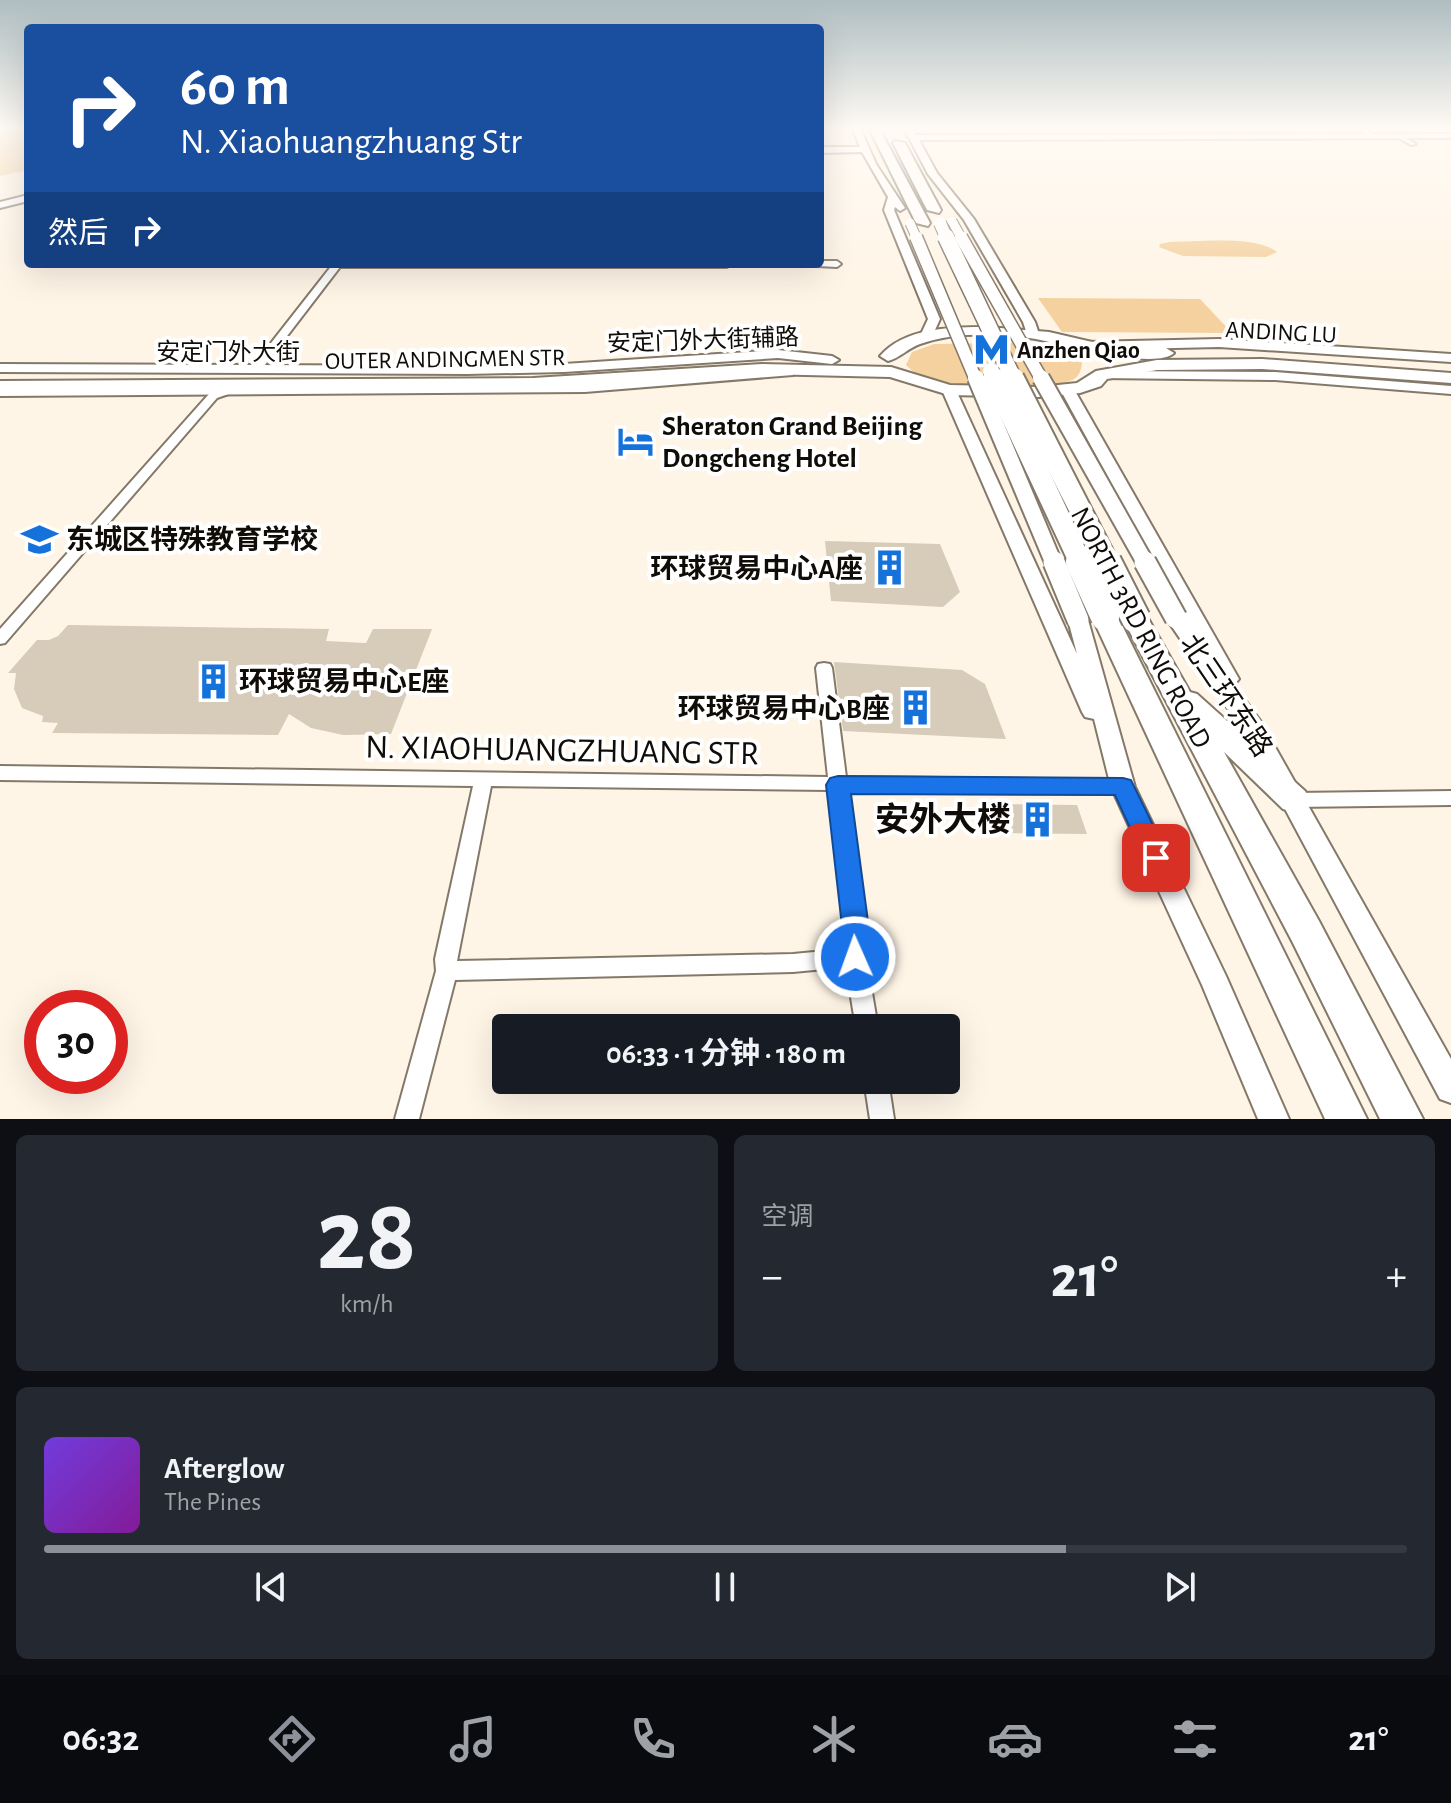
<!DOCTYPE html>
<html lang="zh">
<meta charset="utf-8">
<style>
:root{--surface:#171b24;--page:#242831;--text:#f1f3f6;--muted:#9ea1a6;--line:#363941;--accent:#8c9099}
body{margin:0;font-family:"Alegreya Sans","Noto Sans SC",sans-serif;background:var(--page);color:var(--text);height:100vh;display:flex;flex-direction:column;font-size:30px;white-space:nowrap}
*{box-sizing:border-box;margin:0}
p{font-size:26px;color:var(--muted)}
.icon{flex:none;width:44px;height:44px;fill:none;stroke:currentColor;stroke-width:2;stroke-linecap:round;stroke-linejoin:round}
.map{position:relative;height:1119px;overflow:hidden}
.panel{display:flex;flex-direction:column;gap:16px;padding:16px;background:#0d0f14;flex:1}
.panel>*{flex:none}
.hud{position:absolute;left:24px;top:24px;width:800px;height:244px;border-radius:8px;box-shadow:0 8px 32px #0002;background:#1a4fa0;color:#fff;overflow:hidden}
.speed{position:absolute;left:24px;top:990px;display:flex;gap:16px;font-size:40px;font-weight:700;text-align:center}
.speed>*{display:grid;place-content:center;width:104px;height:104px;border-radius:50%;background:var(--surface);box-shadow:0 8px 32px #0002;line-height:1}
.speed .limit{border:12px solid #d22;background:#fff;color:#111}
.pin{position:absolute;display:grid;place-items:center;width:68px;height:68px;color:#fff;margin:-34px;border-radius:16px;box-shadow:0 4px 12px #0006}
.me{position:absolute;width:88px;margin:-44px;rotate:358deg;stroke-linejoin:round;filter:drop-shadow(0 0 6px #0008)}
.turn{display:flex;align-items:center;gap:28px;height:168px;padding:0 24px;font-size:36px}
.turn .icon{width:104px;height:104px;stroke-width:2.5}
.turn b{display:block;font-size:56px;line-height:68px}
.then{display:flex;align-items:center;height:76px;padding:0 24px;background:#0003;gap:16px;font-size:30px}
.big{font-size:60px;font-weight:700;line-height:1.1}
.panel .widget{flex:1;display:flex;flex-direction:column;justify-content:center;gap:12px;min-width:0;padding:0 28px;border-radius:12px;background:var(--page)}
.panel .dial{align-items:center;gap:0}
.dial b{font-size:104px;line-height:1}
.song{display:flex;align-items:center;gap:24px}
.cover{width:96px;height:96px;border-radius:12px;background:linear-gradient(135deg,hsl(260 70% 55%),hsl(290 70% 35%))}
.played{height:8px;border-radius:4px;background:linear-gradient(90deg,var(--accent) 75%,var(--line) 75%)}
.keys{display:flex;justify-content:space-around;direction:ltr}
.heat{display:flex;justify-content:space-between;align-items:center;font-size:44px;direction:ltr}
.panel .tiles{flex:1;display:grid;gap:16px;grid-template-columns:1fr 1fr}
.widget:last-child{grid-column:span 2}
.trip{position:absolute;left:492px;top:1014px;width:468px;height:80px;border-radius:8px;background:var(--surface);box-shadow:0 8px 32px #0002;font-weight:700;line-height:80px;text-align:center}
.menu{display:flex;height:128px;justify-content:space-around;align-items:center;background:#090b0e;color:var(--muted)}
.menu .icon{width:56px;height:56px}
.menu .on{color:var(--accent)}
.menu b{font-size:36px;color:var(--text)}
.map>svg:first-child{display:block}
.green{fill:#f4d19f}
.building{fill:#d7cbba}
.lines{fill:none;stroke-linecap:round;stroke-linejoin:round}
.minor-casing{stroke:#847969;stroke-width:4}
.tertiary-casing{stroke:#847969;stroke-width:4}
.primary-casing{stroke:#847969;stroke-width:4}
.trunk-casing{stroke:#847969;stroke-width:4}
.minor{fill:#fff;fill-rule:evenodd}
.tertiary{fill:#fff;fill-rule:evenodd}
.primary{fill:#fff;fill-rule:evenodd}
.trunk{fill:#fff;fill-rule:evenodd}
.tertiary-bridge-far3-casing{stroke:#847969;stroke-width:11;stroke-linecap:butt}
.tertiary-bridge-far2-casing{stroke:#847969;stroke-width:15;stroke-linecap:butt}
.tertiary-bridge-far1-casing{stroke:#847969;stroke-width:20;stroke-linecap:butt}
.tertiary-bridge-casing{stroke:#847969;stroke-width:25;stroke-linecap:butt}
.trunk-bridge-far3-casing{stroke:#847969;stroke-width:14;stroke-linecap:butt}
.trunk-bridge-far2-casing{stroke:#847969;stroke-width:19;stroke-linecap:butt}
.trunk-bridge-far1-casing{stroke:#847969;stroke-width:25;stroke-linecap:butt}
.trunk-bridge-casing{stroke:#847969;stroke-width:32;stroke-linecap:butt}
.tertiary-bridge-far3{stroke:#fff;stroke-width:9}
.tertiary-bridge-far2{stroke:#fff;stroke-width:12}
.tertiary-bridge-far1{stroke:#fff;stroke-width:16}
.tertiary-bridge{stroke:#fff;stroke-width:21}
.trunk-bridge-far3{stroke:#fff;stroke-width:12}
.trunk-bridge-far2{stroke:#fff;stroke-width:16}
.trunk-bridge-far1{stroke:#fff;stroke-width:21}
.trunk-bridge{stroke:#fff;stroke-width:28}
.route{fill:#1a73e8;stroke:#114b97;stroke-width:2}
.labels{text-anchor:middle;stroke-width:8;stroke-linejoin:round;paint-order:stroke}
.far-street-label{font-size:24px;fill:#100c07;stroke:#fff}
.far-poi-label{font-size:24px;font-weight:bold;fill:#100c07;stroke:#fff;text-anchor:start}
.poi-label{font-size:28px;font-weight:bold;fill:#100c07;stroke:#fff;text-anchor:start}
.street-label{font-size:28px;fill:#100c07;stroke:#fff}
.near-street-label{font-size:34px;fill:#100c07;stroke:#fff}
.near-poi-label{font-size:34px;font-weight:bold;fill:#100c07;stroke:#fff;text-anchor:end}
</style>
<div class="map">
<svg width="1451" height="1119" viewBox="0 0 1451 1119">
<rect width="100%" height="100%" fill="#fff5e7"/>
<g class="green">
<path d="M0 130H28V170L0 176Z"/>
<path d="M1170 242C1197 242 1256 235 1277 252L1266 257 1183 256 1159 247 1160 244Z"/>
<path d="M1038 298 1200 299 1232 333 1062 332Z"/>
<path d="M1026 343C1046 345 1068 347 1082 363 1081 370 1080 375 1074 379 1056 390 959 389 937 383 924 380 915 374 906 365L912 352 934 344Z"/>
</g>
<g class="building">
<path d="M825 541 940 544 960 592 943 607 831 601Z"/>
<path d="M68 625 329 629 326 641 366 643 373 629H432L391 734 343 735 311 728 289 714 278 735 52 733 58 723 42 722 43 716 22 708 14 689 16 673H8L37 640H49L58 636Z"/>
<path d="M834 662 962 670 985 684 1006 739 843 731Z"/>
<path d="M988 804 1077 805 1087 834 995 833Z"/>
</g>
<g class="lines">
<defs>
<g id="minor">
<path d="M1359 130H1366L1377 137 1372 138Z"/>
<path d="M1397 135H1401L1416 144 1411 145 1397 137Z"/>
<path d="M820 261H837L841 264 837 267 817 266 816 264H820Z"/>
<path d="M333 264H731L727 267H340L261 370H253V366Z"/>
<path d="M233 386 237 387V391L217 398 5 643 0 644V629L209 394Z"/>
<path d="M824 663 830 664 832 668 846 777 1123 780 1129 782 1132 787 1129 792 1123 794 848 790 867 944 866 957 878 1028H856L846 967 793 972 455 980 419 1119H395L436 971 435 959 473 786 0 780V766L828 777 816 668 818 664ZM491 786 830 790 846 949 793 954 457 961Z"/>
<path d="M1451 791V805L1294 807 1288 805 1285 800 1288 795 1294 793Z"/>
<path d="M864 1080H888L894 1119H870Z"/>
</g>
<g id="tertiary">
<path d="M853 130H861L876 164 905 208 900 211 895 207 894 210 940 319 931 339 920 336 928 319 884 210 888 197 862 152 820 153V147H860Z"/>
<path d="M905 130H913L916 135 1451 134V138L919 140 937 173 974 219 1035 322 1039 334 1033 338 1027 334 1023 322 964 220 928 174Z"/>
<path d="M28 195V201L0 208V202Z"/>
<path d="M1219 339 1451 354V362L1219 347 1086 350 1079 346 1086 342Z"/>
<path d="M778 350 832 356 839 360 832 364 778 358 564 372 467 374 0 372V364L467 366 564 364Z"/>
<path d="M788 368 793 369V375L585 392 0 396V388L585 384Z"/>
<path d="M1105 371 1275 372 1451 386V394L1275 380 1100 378V372Z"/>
<path d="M949 386 956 390 1077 654 1068 620 1078 614 1088 620 1135 787 1226 976 1289 1119H1258L1202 985 1111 787 1094 719 1085 717 1082 712 942 390Z"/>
<path d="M1068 387 1075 391 1239 679 1234 685 1261 722 1451 1059V1103L1440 1099 1244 732 1166 618 1176 612 1183 614 1061 391Z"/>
</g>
<g id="primary">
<path d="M988 327 1049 332 1105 345 1166 348 1174 353C1157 369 1077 348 1054 343 1015 333 959 330 920 344 908 348 900 358 888 361L880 356C905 327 952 327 988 327Z"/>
<path d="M1262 359 1451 373V383L1262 369 1157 370 1107 379 1101 386 1080 393 1039 397 949 395 890 377 762 374 533 388 0 391V381L533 378 762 364 891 367 950 385 1039 387 1077 383 1096 371 1157 360Z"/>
</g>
<g id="trunk">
<path d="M870 130H880L930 223 928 226 916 223Z"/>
<path d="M895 141 905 143 941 210 939 213 927 210 893 143Z"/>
<path d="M1105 609 1114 611 1118 617 1367 1119H1325L1092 617 1096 611Z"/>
<path d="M1136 611 1145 613 1190 692 1197 694 1305 791 1310 800 1305 809 1294 812 1283 809 1224 752 1319 921 1423 1119H1380L1293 943 1123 619 1127 613Z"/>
</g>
</defs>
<use href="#minor" class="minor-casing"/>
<use href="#tertiary" class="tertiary-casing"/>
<use href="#primary" class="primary-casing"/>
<use href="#trunk" class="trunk-casing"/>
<use href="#minor" class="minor"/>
<use href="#tertiary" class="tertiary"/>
<use href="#primary" class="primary"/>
<use href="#trunk" class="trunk"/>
<defs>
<g id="tertiary-bridge-far3">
<path d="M952 221 962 239"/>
<path d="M910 223 917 239"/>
</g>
<g id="tertiary-bridge-far2">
<path d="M916 237 976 380"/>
<path d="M961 237 1042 380"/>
</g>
<g id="tertiary-bridge-far1">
<path d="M976 378 1054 564"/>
<path d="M1041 378 1146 564"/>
</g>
<g id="tertiary-bridge">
<path d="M1054 562 1078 620"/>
<path d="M1145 562 1176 618"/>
</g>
<path id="trunk-bridge-far3" d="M940 223 947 239"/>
<g id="trunk-bridge-far2">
<path d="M946 237 1014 380"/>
<path d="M991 371 995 380"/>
</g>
<g id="trunk-bridge-far1">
<path d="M994 378 1081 564"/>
<path d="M1013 378 1108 564"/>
</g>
<g id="trunk-bridge">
<path d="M1080 562 1105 617"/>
<path d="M1107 562 1136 619"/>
</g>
</defs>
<use href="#tertiary-bridge-far3" class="tertiary-bridge-far3-casing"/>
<use href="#tertiary-bridge-far2" class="tertiary-bridge-far2-casing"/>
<use href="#tertiary-bridge-far1" class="tertiary-bridge-far1-casing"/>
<use href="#tertiary-bridge" class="tertiary-bridge-casing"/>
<use href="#trunk-bridge-far3" class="trunk-bridge-far3-casing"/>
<use href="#trunk-bridge-far2" class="trunk-bridge-far2-casing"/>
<use href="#trunk-bridge-far1" class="trunk-bridge-far1-casing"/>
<use href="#trunk-bridge" class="trunk-bridge-casing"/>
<use href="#tertiary-bridge-far3" class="tertiary-bridge-far3"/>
<use href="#tertiary-bridge-far2" class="tertiary-bridge-far2"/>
<use href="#tertiary-bridge-far1" class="tertiary-bridge-far1"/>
<use href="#tertiary-bridge" class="tertiary-bridge"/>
<use href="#trunk-bridge-far3" class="trunk-bridge-far3"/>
<use href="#trunk-bridge-far2" class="trunk-bridge-far2"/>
<use href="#trunk-bridge-far1" class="trunk-bridge-far1"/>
<use href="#trunk-bridge" class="trunk-bridge"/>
</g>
<linearGradient id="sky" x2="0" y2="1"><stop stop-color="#afbdc1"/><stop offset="0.45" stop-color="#fffaf4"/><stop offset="1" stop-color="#fffaf4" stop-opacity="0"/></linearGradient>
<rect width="1451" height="286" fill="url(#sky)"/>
<path class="route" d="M838 776 1123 778 1131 780 1169 858 1165 865 1156 868 1147 865 1115 795 851 794 871 944 865 966 855 970 846 966 842 957 844 944 826 785 830 778Z"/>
<defs>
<symbol id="metro-bare" viewBox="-9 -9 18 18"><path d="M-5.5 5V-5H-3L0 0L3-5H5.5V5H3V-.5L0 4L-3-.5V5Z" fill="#1572db" stroke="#fff" stroke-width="2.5" paint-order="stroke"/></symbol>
<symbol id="hotel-bare" viewBox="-9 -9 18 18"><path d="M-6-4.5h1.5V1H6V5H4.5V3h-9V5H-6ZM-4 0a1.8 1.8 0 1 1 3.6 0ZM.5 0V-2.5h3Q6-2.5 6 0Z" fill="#1572db" stroke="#fff" stroke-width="2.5" paint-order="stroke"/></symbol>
<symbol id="school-bare" viewBox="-9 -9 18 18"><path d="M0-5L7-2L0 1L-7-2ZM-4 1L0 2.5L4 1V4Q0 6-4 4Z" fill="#1572db" stroke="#fff" stroke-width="2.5" paint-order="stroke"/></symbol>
<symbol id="building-bare" viewBox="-9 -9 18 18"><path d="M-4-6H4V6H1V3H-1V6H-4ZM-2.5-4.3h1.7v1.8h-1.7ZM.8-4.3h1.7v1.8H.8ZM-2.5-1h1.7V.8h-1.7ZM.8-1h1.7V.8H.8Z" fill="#1572db" stroke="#fff" stroke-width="2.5" paint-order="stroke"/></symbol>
</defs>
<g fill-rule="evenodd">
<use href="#metro-bare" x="966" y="324" width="51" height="51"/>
<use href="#hotel-bare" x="610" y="416" width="51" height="51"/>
<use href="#school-bare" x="14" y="514" width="51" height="51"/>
<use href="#building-bare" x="864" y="542" width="51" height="51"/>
<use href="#building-bare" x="188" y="656" width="51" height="51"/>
<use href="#building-bare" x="890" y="682" width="51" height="51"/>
<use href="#building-bare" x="1012" y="794" width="51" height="51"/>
</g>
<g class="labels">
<g class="far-street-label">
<text transform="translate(1281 332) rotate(3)" y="8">ANDING LU</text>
<text transform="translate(703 340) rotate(-2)" y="8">安定门外大街辅路</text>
<text x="228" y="360">安定门外大街</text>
<text transform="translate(445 359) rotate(-1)" y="8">OUTER ANDINGMEN STR</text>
</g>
<g class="far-poi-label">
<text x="1017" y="358">Anzhen Qiao</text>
</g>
<g class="poi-label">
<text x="662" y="435">Sheraton Grand Beijing<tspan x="662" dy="32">Dongcheng Hotel</tspan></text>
<text x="66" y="549">东城区特殊教育学校</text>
<text x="863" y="578" text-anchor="end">环球贸易中心A座</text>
<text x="239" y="691">环球贸易中心E座</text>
<text x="890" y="718" text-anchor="end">环球贸易中心B座</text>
</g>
<g class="street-label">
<text transform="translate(1142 627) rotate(62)" y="10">NORTH 3RD RING ROAD</text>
<text transform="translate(1227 695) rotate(56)" y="10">北三环东路</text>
</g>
<g class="near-street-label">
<text transform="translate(562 749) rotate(1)" y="12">N. XIAOHUANGZHUANG STR</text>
</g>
<g class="near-poi-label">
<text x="1011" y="831">安外大楼</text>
</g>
</g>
</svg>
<div class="speed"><div class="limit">30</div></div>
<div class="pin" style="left:1156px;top:858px;background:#d93025"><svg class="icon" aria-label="arrive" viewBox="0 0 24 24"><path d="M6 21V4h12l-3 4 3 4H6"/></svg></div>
<svg class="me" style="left:855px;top:957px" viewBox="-20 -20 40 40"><circle r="17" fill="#1a73e8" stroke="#fff" stroke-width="3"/><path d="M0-11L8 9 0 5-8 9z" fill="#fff"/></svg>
<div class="trip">06:33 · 1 分钟 · 180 m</div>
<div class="hud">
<div class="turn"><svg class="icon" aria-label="right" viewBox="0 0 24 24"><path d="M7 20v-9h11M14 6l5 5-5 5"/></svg><div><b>60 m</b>N. Xiaohuangzhuang Str</div></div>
<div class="then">然后<svg class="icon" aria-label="right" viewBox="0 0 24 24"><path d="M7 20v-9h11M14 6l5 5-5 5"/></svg></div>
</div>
</div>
<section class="panel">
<div class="tiles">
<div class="widget dial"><b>28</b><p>km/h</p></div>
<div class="widget"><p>空调</p>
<div class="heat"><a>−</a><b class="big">21°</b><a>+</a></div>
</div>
<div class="widget">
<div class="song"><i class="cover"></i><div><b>Afterglow</b><p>The Pines</p></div></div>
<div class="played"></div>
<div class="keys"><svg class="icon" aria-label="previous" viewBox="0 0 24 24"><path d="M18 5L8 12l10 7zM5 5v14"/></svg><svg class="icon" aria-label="pause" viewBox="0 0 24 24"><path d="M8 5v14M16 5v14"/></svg><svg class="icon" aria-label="next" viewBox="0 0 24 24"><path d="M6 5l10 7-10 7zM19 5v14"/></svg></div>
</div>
</div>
</section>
<nav class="menu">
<b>06:32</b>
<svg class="icon on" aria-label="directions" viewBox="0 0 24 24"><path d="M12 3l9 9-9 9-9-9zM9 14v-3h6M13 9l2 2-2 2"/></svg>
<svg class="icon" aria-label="music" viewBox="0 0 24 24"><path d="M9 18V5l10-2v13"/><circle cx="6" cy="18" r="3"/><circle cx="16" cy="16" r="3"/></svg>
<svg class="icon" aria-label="phone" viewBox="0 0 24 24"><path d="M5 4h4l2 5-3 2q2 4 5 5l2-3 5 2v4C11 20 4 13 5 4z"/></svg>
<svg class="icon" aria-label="climate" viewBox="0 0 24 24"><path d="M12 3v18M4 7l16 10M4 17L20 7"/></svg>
<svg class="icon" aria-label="car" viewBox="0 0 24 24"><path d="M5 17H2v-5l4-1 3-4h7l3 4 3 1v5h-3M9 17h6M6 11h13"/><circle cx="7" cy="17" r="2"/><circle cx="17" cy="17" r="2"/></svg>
<svg class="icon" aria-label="filters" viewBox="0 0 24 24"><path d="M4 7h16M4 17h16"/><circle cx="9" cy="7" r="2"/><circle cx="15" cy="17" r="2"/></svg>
<b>21°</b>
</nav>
